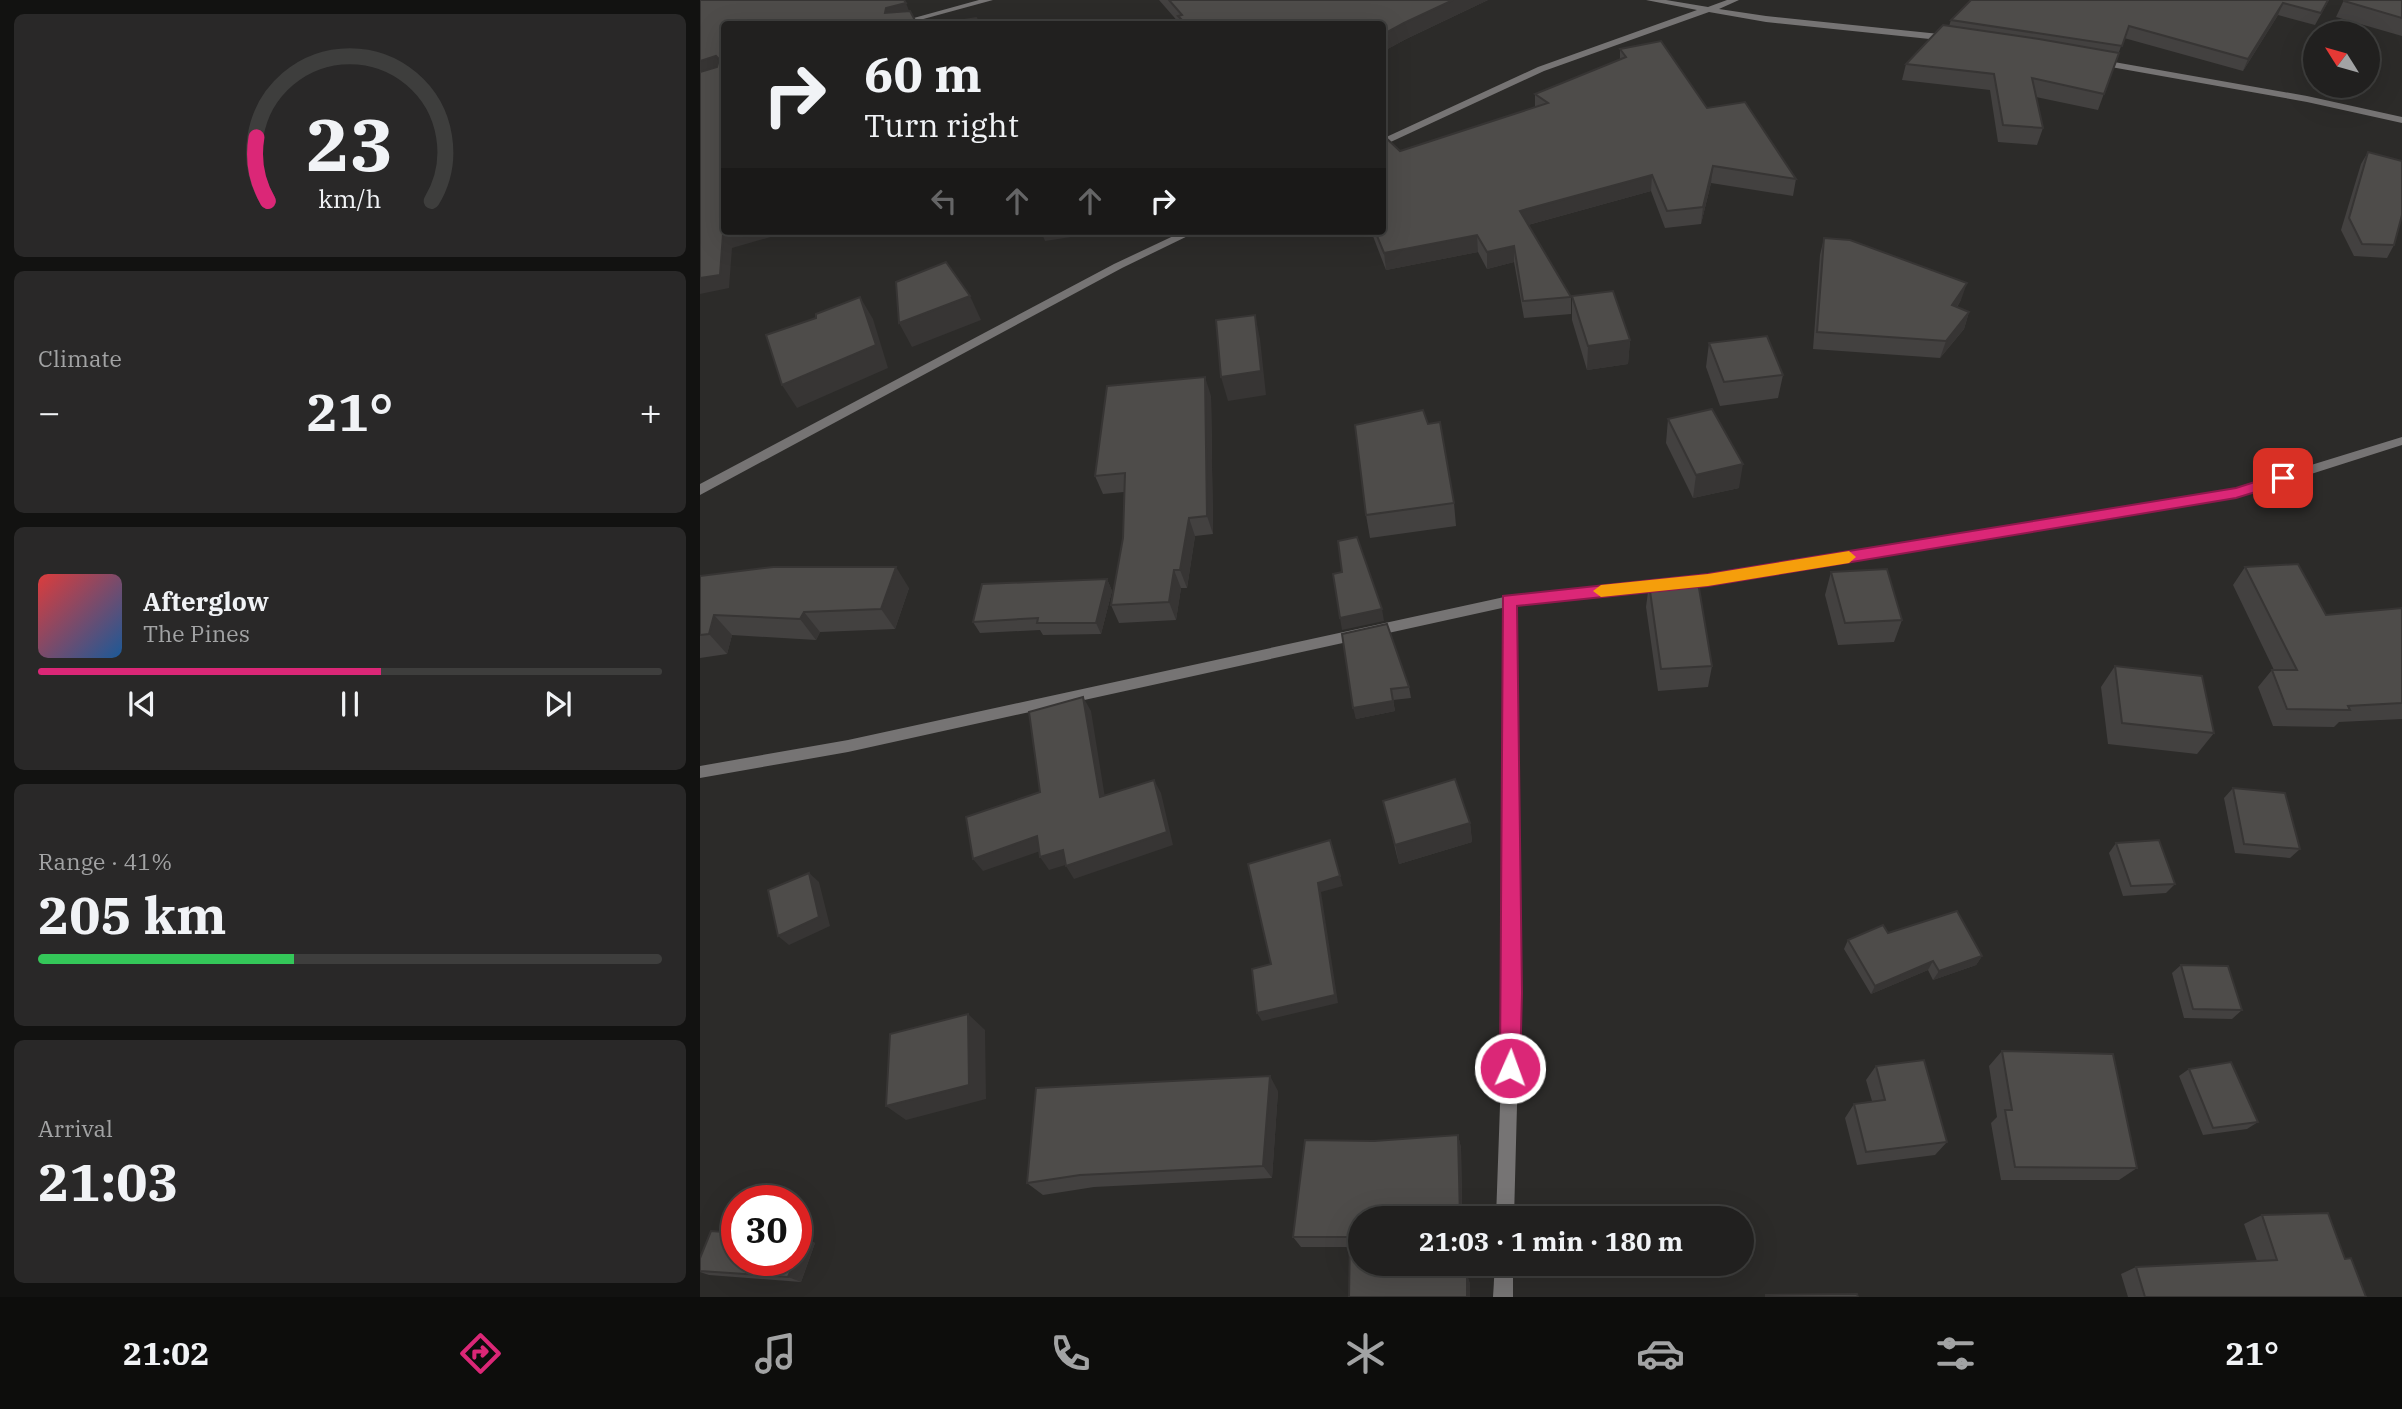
<!DOCTYPE html>
<meta charset="utf-8">
<style>
:root{--surface:#21201f;--page:#292828;--text:#f1f3f6;--muted:#a2a3a4;--line:#3e3e3d;--accent:#db2777}
body{margin:0;font-family:"IBM Plex Serif",serif;background:var(--page);color:var(--text);height:100vh;display:flex;flex-direction:column;font-size:26px;white-space:nowrap}
*{box-sizing:border-box;margin:0}
p{font-size:23px;color:var(--muted)}
.icon{flex:none;width:38px;height:38px;fill:none;stroke:currentColor;stroke-width:2;stroke-linecap:round;stroke-linejoin:round}
.map{position:relative;flex:1;overflow:hidden}
.drawer{display:flex;flex-direction:column;gap:14px;padding:14px;background:#121211;width:700px}
.drawer>*{flex:none}
.guide{position:absolute;left:21px;top:21px;width:665px;height:214px;border-radius:7px;box-shadow:0 7px 28px #0002,0 0 0 2px var(--line);background:#21201f;color:var(--text);overflow:hidden}
.needle{width:46px;rotate:307deg}
.buttons{position:absolute;left:1603px;top:21px;display:grid;gap:14px}
.buttons a{display:grid;place-items:center;width:77px;height:77px;border-radius:50%;background:var(--surface);box-shadow:0 7px 28px #0002,0 0 0 2px var(--line);font-size:35px}
.speed{position:absolute;left:21px;top:1185px;display:flex;gap:14px;font-size:35px;font-weight:700;text-align:center}
.speed>*{display:grid;place-content:center;width:91px;height:91px;border-radius:50%;background:var(--surface);box-shadow:0 7px 28px #0002,0 0 0 2px var(--line);line-height:1}
.speed .limit{border:10px solid #d22;background:#fff;color:#111}
.pin{position:absolute;display:grid;place-items:center;width:60px;height:60px;color:#fff;margin:-30px;border-radius:14px;box-shadow:0 4px 10px #0006}
.me{position:absolute;width:77px;margin:-38px;rotate:2deg;stroke-linejoin:round;filter:drop-shadow(0 0 5px #0008)}
.turn{display:flex;align-items:center;gap:24px;height:147px;padding:0 28px;font-size:32px}
.turn .icon{width:91px;height:91px;stroke-width:2.5}
.turn b{display:block;font-size:49px;line-height:60px}
.lanes{display:flex;align-items:center;height:66px;padding:0 28px;background:#0003;justify-content:center;gap:35px;direction:ltr}
.lanes .off{opacity:.35}
.big{font-size:52px;font-weight:700;line-height:1.1}
.drawer .card{flex:1;display:flex;flex-direction:column;justify-content:center;gap:10px;min-width:0;padding:0 24px;border-radius:10px;background:var(--page)}
.drawer .dial{align-items:center;gap:0}
.dial svg{height:182px;overflow:visible;fill:none;stroke:var(--line);stroke-width:7;stroke-linecap:round;text-anchor:middle}
.dial text{fill:var(--text);stroke:none}
.song{display:flex;align-items:center;gap:21px}
.cover{width:84px;height:84px;border-radius:10px;background:linear-gradient(135deg,hsl(0 70% 55%),hsl(210 70% 35%))}
.played{height:7px;border-radius:4px;background:linear-gradient(90deg,var(--accent) 55%,var(--line) 55%)}
.keys{display:flex;justify-content:space-around;direction:ltr}
.heat{display:flex;justify-content:space-between;align-items:center;font-size:38px;direction:ltr}
.charge{height:10px;border-radius:5px;background:linear-gradient(90deg,#34c759 41%,var(--line) 0)}
.trip{position:absolute;left:648px;top:1206px;width:406px;height:70px;border-radius:35px;background:var(--surface);box-shadow:0 7px 28px #0002,0 0 0 2px var(--line);font-weight:700;line-height:70px;text-align:center}
.tabs{display:flex;height:112px;justify-content:space-around;align-items:center;background:#0d0d0c;color:var(--muted)}
.tabs .icon{width:49px;height:49px}
.tabs .active{color:var(--accent)}
.tabs b{font-size:32px;color:var(--text)}
main{display:flex;flex:1;min-height:0}
.map>svg:first-child{display:block}
.lines{fill:none;stroke-linecap:round;stroke-linejoin:round}
.minor{fill:#767474;fill-rule:evenodd}
.wall{fill:#434140}
.shaded-wall{fill:#373534}
.building{fill:#4e4c4a;stroke:#373534;stroke-width:2}
.route{fill:#db2777;stroke:#8e194d;stroke-width:2}
.slow{fill:#f59e0b}
</style>
<main>
<section class="drawer">
<div class="card dial"><svg viewBox="0 0 100 80">
<path d="M14 69A42 42 0 1 1 86 69"/>
<path d="M14 69A42 42 0 0 1 9 41" stroke="#db2777"/>
<text x="50" y="56" font-size="32" font-weight="700">23</text>
<text x="50" y="72" font-size="11">km/h</text>
</svg></div>
<div class="card"><p>Climate</p>
<div class="heat"><a>−</a><b class="big">21°</b><a>+</a></div>
</div>
<div class="card">
<div class="song"><i class="cover"></i><div><b>Afterglow</b><p>The Pines</p></div></div>
<div class="played"></div>
<div class="keys"><svg class="icon" aria-label="previous" viewBox="0 0 24 24"><path d="M18 5L8 12l10 7zM5 5v14"/></svg><svg class="icon" aria-label="pause" viewBox="0 0 24 24"><path d="M8 5v14M16 5v14"/></svg><svg class="icon" aria-label="next" viewBox="0 0 24 24"><path d="M6 5l10 7-10 7zM19 5v14"/></svg></div>
</div>
<div class="card"><p>Range · 41%</p><b class="big">205 km</b><div class="charge"></div></div>
<div class="card"><p>Arrival</p><b class="big">21:03</b></div>
</section>
<div class="map">
<svg width="1702" height="1297" viewBox="0 0 1702 1297">
<rect width="100%" height="100%" fill="#2c2b29"/>
<g class="lines">
<g class="minor">
<path d="M279 0H293L205 24H192Z"/>
<path d="M946 0H966L1008 7 1027 0H1039L1019 9 1066 16 1249 35 1254 38 1249 41 1066 22 1009 12 844 71 682 146V139L838 67 997 10Z"/>
<path d="M1397 59 1607 96 1702 117V123L1607 102 1394 64V60Z"/>
<path d="M484 231H498L422 268 0 495V484L414 264Z"/>
<path d="M1702 437V445L1536 498 1008 585 816 606 820 993 814 1218H796L804 993 802 608 148 752 0 778V766L148 740 809 596 1008 575 1536 488Z"/>
<path d="M795 1264H813V1297H793Z"/>
</g>
</g>
<g class="wall">
<path d="M459 0H788L706 39 682 52V24H480Z"/>
<path d="M1271 0H1629L1615 25 1578 15 1543 71 1424 38 1398 110 1336 97 1343 128 1337 145 1298 142 1290 90 1202 80 1206 64 1249 26 1251 20Z"/>
<path d="M1644 0H1702V36L1636 17Z"/>
<path d="M920 49 1007 108 1096 179 1093 196 1011 183 1001 224 965 228 951 191 828 225 871 297V314L824 318 814 262 787 269 778 252 686 270 671 231H682L700 151 835 107V94L920 60Z"/>
<path d="M1668 152 1694 245 1687 258 1654 256 1641 230 1661 164Z"/>
<path d="M1124 238 1261 300 1257 307 1269 312 1264 329 1240 358 1113 349 1120 255Z"/>
<path d="M872 296 930 340 928 364 887 370 872 320Z"/>
<path d="M1009 343 1083 375 1078 398 1020 406 1006 367Z"/>
<path d="M511 396 513 534 495 536 487 588H481L476 620 419 623 411 605 423 538 424 492 403 494 395 476Z"/>
<path d="M968 419 1039 488 993 498 966 443Z"/>
<path d="M754 503 756 526 670 538 666 515Z"/>
<path d="M1545 567 1626 615 1702 608V719L1639 722 1634 727 1573 726 1558 687 1572 670H1574L1533 585Z"/>
<path d="M1131 572 1202 620 1194 642 1138 645 1125 595Z"/>
<path d="M0 576 209 588 195 629 120 632 116 640 32 635 27 654 0 658Z"/>
<path d="M407 579 412 591 401 634 343 635 340 630 280 633 273 622Z"/>
<path d="M949 584 1012 666 1008 687 958 691 946 607Z"/>
<path d="M642 634 709 687 711 698 693 700 695 711 656 719Z"/>
<path d="M1415 666 1514 733 1497 754 1408 744 1401 687Z"/>
<path d="M1533 788 1600 849 1590 858 1535 853 1524 798Z"/>
<path d="M683 801 770 823 772 842 699 864Z"/>
<path d="M1416 843 1475 884 1466 893 1423 896 1409 853Z"/>
<path d="M1188 933 1282 956 1276 965 1233 980 1228 970 1171 994 1144 949 1148 940Z"/>
<path d="M1481 965 1542 1010 1532 1019 1484 1018 1472 973Z"/>
<path d="M1302 1051 1437 1168 1419 1180H1301L1291 1123 1297 1117 1289 1066Z"/>
<path d="M1176 1066 1247 1142 1235 1155 1157 1165 1145 1118 1154 1104 1172 1101 1166 1080Z"/>
<path d="M1489 1069 1558 1122 1547 1129 1503 1135 1479 1076Z"/>
<path d="M578 1091 572 1178 394 1187 343 1195 327 1183Z"/>
<path d="M758 1135 761 1148 762 1218H660V1264H763V1275H767L770 1284V1297H649L650 1247H601L593 1237 605 1140 674 1141Z"/>
<path d="M1562 1215 1645 1259 1666 1297H1428L1421 1274 1436 1267 1557 1261 1544 1224Z"/>
<path d="M103 1237 115 1243 101 1282 9 1275 0 1272V1258Z"/>
</g>
<g class="shaded-wall">
<path d="M753 0H788L706 39 682 52V35L704 23Z"/>
<path d="M206 3 211 16 185 13 186 8Z"/>
<path d="M1583 3 1578 15 1543 71 1548 59Z"/>
<path d="M16 56 23 69 0 77V61Z"/>
<path d="M1013 166 1011 183 1001 224 1003 207Z"/>
<path d="M952 175 951 191 820 227V211Z"/>
<path d="M35 231H80L81 234 32 248 29 288 0 294V278L23 234Z"/>
<path d="M341 231H383L384 235 345 241Z"/>
<path d="M777 235 778 252 686 270 684 253Z"/>
<path d="M814 246V262L787 269V252Z"/>
<path d="M1267 283 1261 300 1247 322 1252 305Z"/>
<path d="M270 296 281 320 212 347 199 323Z"/>
<path d="M160 297 173 319 188 368 97 408 82 385Z"/>
<path d="M1269 312 1264 329 1240 358 1246 341Z"/>
<path d="M555 315 560 339 566 395 528 401 521 377Z"/>
<path d="M930 340 928 364 887 370 888 346Z"/>
<path d="M505 377 511 396 513 534 507 516Z"/>
<path d="M1043 464 1039 488 993 498 996 475Z"/>
<path d="M489 518 495 536 487 588 480 570Z"/>
<path d="M196 567 209 588 195 629 181 609Z"/>
<path d="M474 570 481 588 476 620 469 602Z"/>
<path d="M407 579 412 591 401 634 396 623Z"/>
<path d="M682 609 684 621 642 630 640 618Z"/>
<path d="M104 612 120 632 116 640 100 619Z"/>
<path d="M14 615 32 635 27 654 9 634Z"/>
<path d="M383 697 391 711 407 810 400 797Z"/>
<path d="M693 701 695 711 656 719 653 708Z"/>
<path d="M454 780 461 793 473 845 374 879 366 866Z"/>
<path d="M770 823 772 842 699 864 695 845Z"/>
<path d="M337 836 346 849 283 871 273 859Z"/>
<path d="M630 840 643 886 621 892 638 1003 562 1021 557 1013 618 883Z"/>
<path d="M363 850 372 863 349 870 340 857Z"/>
<path d="M109 873 119 882 130 926 89 945 78 936Z"/>
<path d="M1282 956 1276 965 1233 980 1239 971Z"/>
<path d="M1233 961 1228 970 1171 994 1175 986Z"/>
<path d="M268 1014 285 1030 286 1099 206 1120 186 1106Z"/>
<path d="M570 1076 578 1091 572 1178 563 1166Z"/>
<path d="M758 1135 761 1148 762 1218H760Z"/>
<path d="M103 1237 115 1243 101 1282 88 1277 95 1260H96V1256Z"/>
<path d="M760 1264H763V1285L761 1275Z"/>
<path d="M767 1275 770 1284V1297H767Z"/>
</g>
<g class="building">
<path d="M0 0H204L206 3 186 8 185 13 210 11 217 24H24V231H35L23 234 20 275 0 278V72L17 67 19 59 16 56 0 61Z"/>
<path d="M469 0H753L704 23 682 35V24H486L478 16 482 15Z"/>
<path d="M1271 0H1628L1621 13 1583 3 1548 59 1429 26 1422 46 1251 20Z"/>
<path d="M1644 0H1702V18L1644 1Z"/>
<path d="M276 18 279 24H239Z"/>
<path d="M1243 25 1339 39 1419 53 1404 94 1332 78 1343 128 1303 125 1294 74 1206 64Z"/>
<path d="M961 41 1007 108 1045 102 1096 179 1013 166 1003 207 967 211 952 175 820 211 871 297 823 301 814 246 787 252 777 235 684 253 675 231H682V134L700 151 848 103 835 94 926 57 920 49Z"/>
<path d="M1668 152 1702 161V215L1694 245 1662 244 1649 218Z"/>
<path d="M1124 238 1150 240 1267 283 1252 305 1269 312 1246 341 1117 332Z"/>
<path d="M246 262 270 296 199 323 196 282Z"/>
<path d="M913 291 930 340 888 346 872 296Z"/>
<path d="M160 297 176 345 82 385 66 335 116 318V314Z"/>
<path d="M555 315 561 371 521 377 516 320Z"/>
<path d="M1067 336 1083 375 1024 382 1009 343Z"/>
<path d="M505 377 507 516 489 518 480 570H474L469 602 411 605 423 538 425 473 395 476 407 386Z"/>
<path d="M1012 409 1043 464 996 475 968 419Z"/>
<path d="M723 410 728 424 740 422 754 503 666 515 655 425Z"/>
<path d="M657 537 682 609 640 618 633 574 642 572 638 541Z"/>
<path d="M1598 564 1626 615 1702 608V703L1648 706 1650 710 1587 709 1572 670H1597L1545 567Z"/>
<path d="M73 567H196L181 609 104 612 100 619 14 615 9 634 0 635V576Z"/>
<path d="M1187 569 1202 620 1145 623 1131 572Z"/>
<path d="M407 579 396 623H337L338 618 273 622 282 584Z"/>
<path d="M998 582 1012 666 961 669 949 584Z"/>
<path d="M687 624 709 687 691 689 693 701 653 708 642 634Z"/>
<path d="M1415 666 1502 676 1514 733 1422 723Z"/>
<path d="M383 697 400 797 454 780 467 832 366 866 363 850 340 857 337 836 273 859 266 817 340 792 329 712Z"/>
<path d="M755 779 770 823 695 845 683 801Z"/>
<path d="M1533 788 1585 793 1600 849 1544 844Z"/>
<path d="M630 840 640 876 618 883 635 995 557 1013 552 969 571 964 548 864Z"/>
<path d="M1459 840 1475 884 1431 886 1416 843Z"/>
<path d="M109 873 119 917 78 936 68 890Z"/>
<path d="M1257 911 1282 956 1239 971 1233 961 1175 986 1148 940 1183 925 1188 933Z"/>
<path d="M1481 965 1528 966 1542 1010 1493 1009Z"/>
<path d="M268 1014 269 1085 186 1106 190 1034Z"/>
<path d="M1302 1051 1413 1054 1437 1168 1315 1167 1305 1110H1312Z"/>
<path d="M1224 1060 1247 1142 1166 1152 1154 1104 1185 1100 1176 1066Z"/>
<path d="M1531 1062 1558 1122 1513 1128 1489 1069Z"/>
<path d="M570 1076 563 1166 380 1175 327 1183 336 1088Z"/>
<path d="M758 1135 760 1218H660V1264H760L761 1275H767V1297H649L650 1237H593L605 1140 674 1141Z"/>
<path d="M1628 1213 1645 1259 1651 1258 1666 1297H1445L1436 1267 1577 1260 1562 1215Z"/>
<path d="M11 1231 37 1233V1260H95L88 1277 0 1271V1258Z"/>
<path d="M96 1237H103L96 1256Z"/>
<path d="M1157 1294 1158 1297H1066V1295Z"/>
</g>
<path class="route" d="M1583 473 1588 475V482L1536 498 1008 586 817 606 822 993 820 1068 817 1075 810 1078 803 1075 800 1068 803 596 1008 574 1536 488Z"/>
<path class="slow" d="M1149 551 1156 557 1149 563 1008 586 901 597 893 591 901 585 1008 574Z"/>
</svg>
<div class="buttons">
<a><svg class="needle" viewBox="-14 -14 28 28"><path d="M0-13l5 13h-10z" fill="#e53935"/><path d="M0 13l5-13h-10z" fill="#a2a3a4"/></svg></a>
</div>
<div class="speed"><div class="limit">30</div></div>
<div class="pin" style="left:1583px;top:478px;background:#d93025"><svg class="icon" aria-label="arrive" viewBox="0 0 24 24"><path d="M6 21V4h12l-3 4 3 4H6"/></svg></div>
<svg class="me" style="left:810px;top:1068px" viewBox="-20 -20 40 40"><circle r="17" fill="#db2777" stroke="#fff" stroke-width="3"/><path d="M0-11L8 9 0 5-8 9z" fill="#fff"/></svg>
<div class="trip">21:03 · 1 min · 180 m</div>
<div class="guide">
<div class="turn"><svg class="icon" aria-label="right" viewBox="0 0 24 24"><path d="M7 20v-9h11M14 6l5 5-5 5"/></svg><div><b>60 m</b>Turn right</div></div>
<div class="lanes"><svg class="icon off" aria-label="left" viewBox="0 0 24 24"><path d="M17 20v-9H6M10 6l-5 5 5 5"/></svg><svg class="icon off" aria-label="ahead" viewBox="0 0 24 24"><path d="M12 20V5M6 11l6-6 6 6"/></svg><svg class="icon off" aria-label="ahead" viewBox="0 0 24 24"><path d="M12 20V5M6 11l6-6 6 6"/></svg><svg class="icon" aria-label="right" viewBox="0 0 24 24"><path d="M7 20v-9h11M14 6l5 5-5 5"/></svg></div>
</div>
</div>
</main>
<nav class="tabs">
<b>21:02</b>
<svg class="icon active" aria-label="directions" viewBox="0 0 24 24"><path d="M12 3l9 9-9 9-9-9zM9 14v-3h6M13 9l2 2-2 2"/></svg>
<svg class="icon" aria-label="music" viewBox="0 0 24 24"><path d="M9 18V5l10-2v13"/><circle cx="6" cy="18" r="3"/><circle cx="16" cy="16" r="3"/></svg>
<svg class="icon" aria-label="phone" viewBox="0 0 24 24"><path d="M5 4h4l2 5-3 2q2 4 5 5l2-3 5 2v4C11 20 4 13 5 4z"/></svg>
<svg class="icon" aria-label="climate" viewBox="0 0 24 24"><path d="M12 3v18M4 7l16 10M4 17L20 7"/></svg>
<svg class="icon" aria-label="car" viewBox="0 0 24 24"><path d="M5 17H2v-5l4-1 3-4h7l3 4 3 1v5h-3M9 17h6M6 11h13"/><circle cx="7" cy="17" r="2"/><circle cx="17" cy="17" r="2"/></svg>
<svg class="icon" aria-label="filters" viewBox="0 0 24 24"><path d="M4 7h16M4 17h16"/><circle cx="9" cy="7" r="2"/><circle cx="15" cy="17" r="2"/></svg>
<b>21°</b>
</nav>
